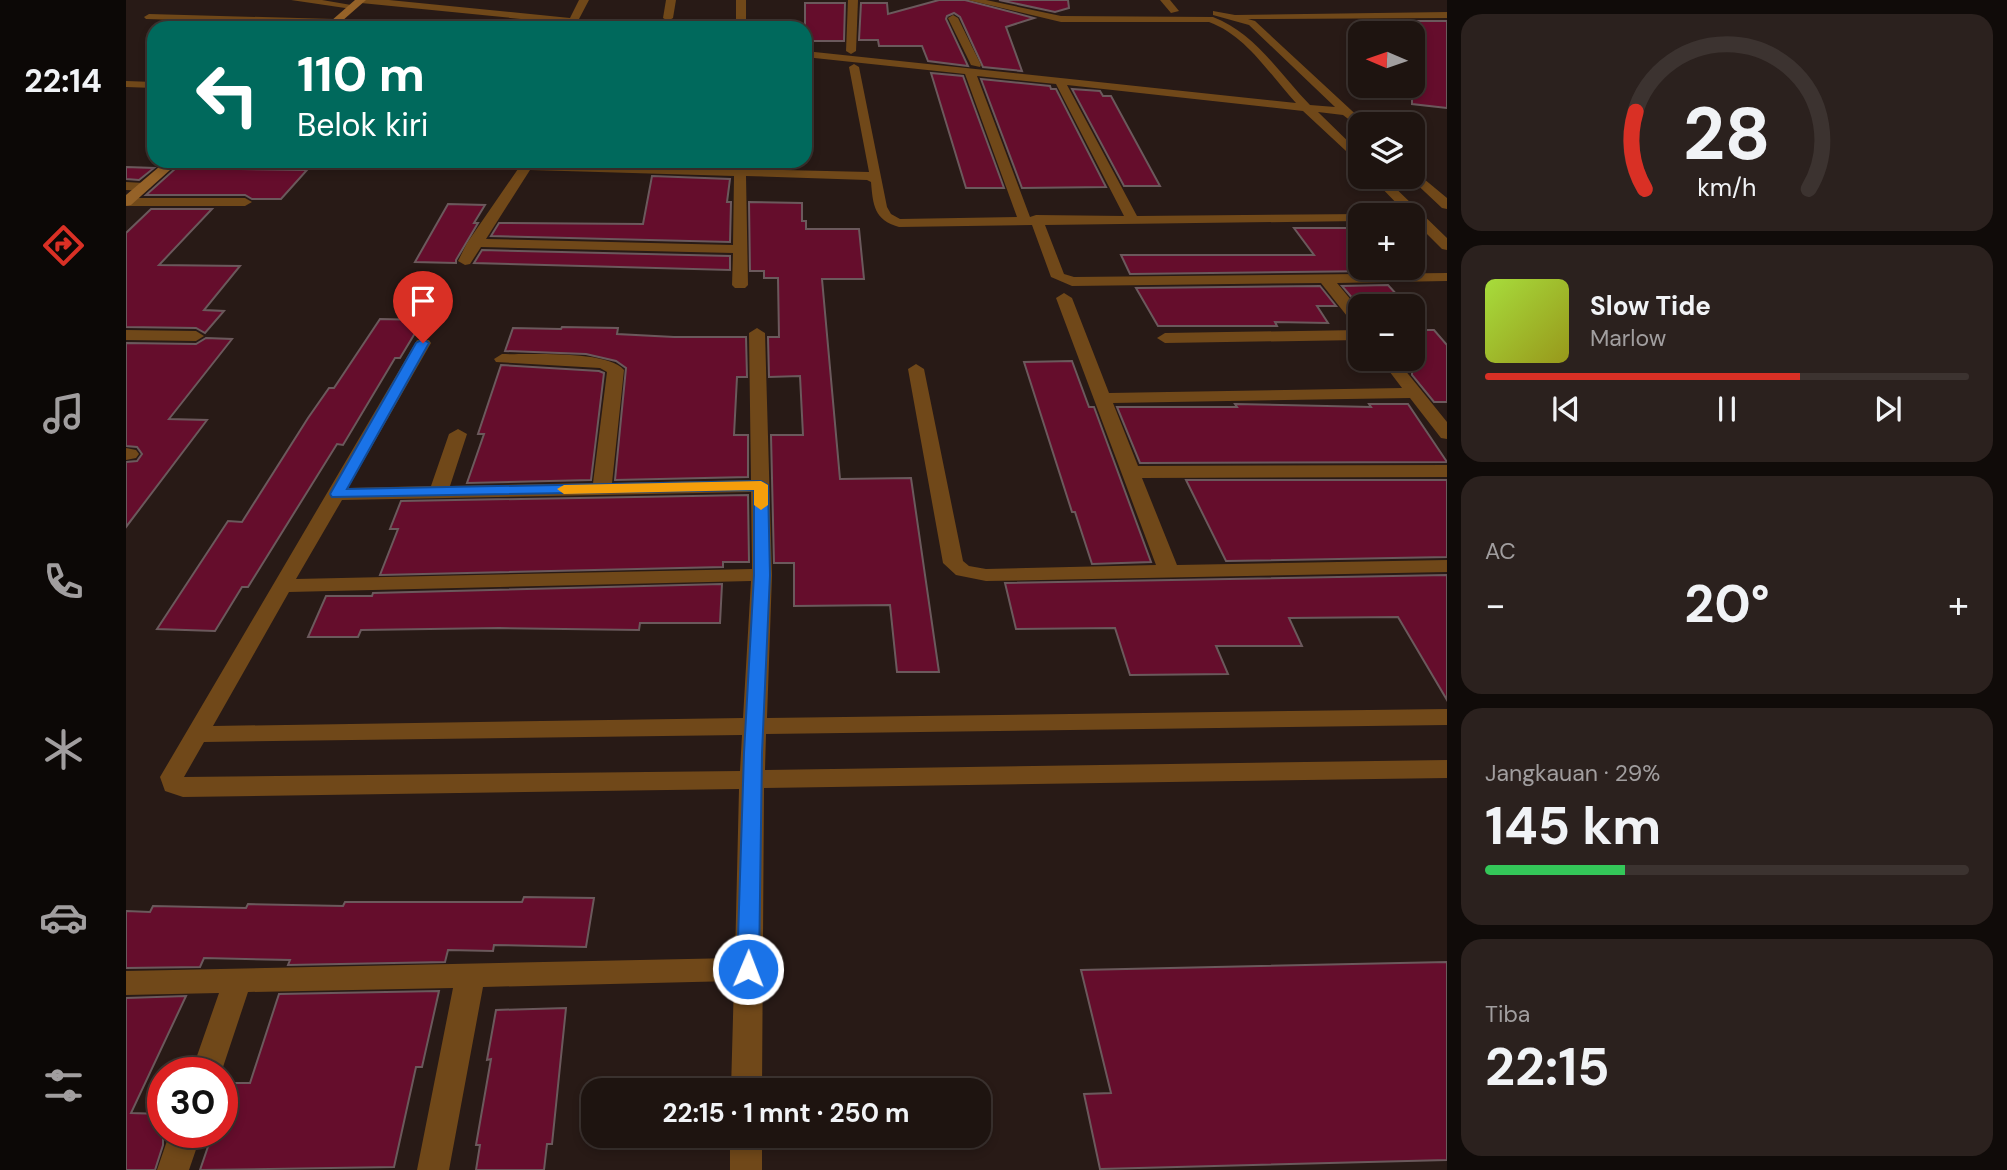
<!DOCTYPE html>
<html lang="id">
<meta charset="utf-8">
<style>
:root{--surface:#1e1410;--page:#2b211e;--text:#f1f3f6;--muted:#a19e9f;--line:#3c3330;--accent:#d93025}
body{margin:0;font-family:"DM Sans",sans-serif;background:var(--page);color:var(--text);height:100vh;display:flex;flex-direction:column;font-size:26px;white-space:nowrap}
*{box-sizing:border-box;margin:0}
p{font-size:23px;color:var(--muted)}
.icon{flex:none;width:38px;height:38px;fill:none;stroke:currentColor;stroke-width:2;stroke-linecap:round;stroke-linejoin:round}
.map{position:relative;flex:1;overflow:hidden}
.side{display:flex;flex-direction:column;gap:14px;padding:14px;background:#100b09;width:560px}
.side>*{flex:none}
.top-card{position:absolute;left:21px;top:21px;width:665px;height:147px;border-radius:21px;box-shadow:0 4px 10px #0003,0 0 0 2px var(--line);background:#00695c;color:#fff;overflow:hidden}
.needle{width:46px;rotate:272deg}
.tools{position:absolute;left:1222px;top:21px;display:grid;gap:14px}
.tools a{display:grid;place-items:center;width:77px;height:77px;border-radius:14px;background:var(--surface);box-shadow:0 4px 10px #0003,0 0 0 2px var(--line);font-size:35px}
.speed{position:absolute;left:21px;top:1057px;display:flex;gap:14px;font-size:35px;font-weight:700;text-align:center}
.speed>*{display:grid;place-content:center;width:91px;height:91px;border-radius:50%;background:var(--surface);box-shadow:0 4px 10px #0003,0 0 0 2px var(--line);line-height:1}
.speed .limit{border:10px solid #d22;background:#fff;color:#111}
.pin{position:absolute;display:grid;place-items:center;width:60px;height:60px;color:#fff;margin:-72px -30px;border-radius:50% 50% 50% 0;rotate:-45deg;box-shadow:0 0 7px #0007}
.pin .icon{rotate:45deg}
.me{position:absolute;width:77px;margin:-38px;rotate:1deg;stroke-linejoin:round;filter:drop-shadow(0 0 5px #0008)}
.turn{display:flex;align-items:center;gap:24px;height:147px;padding:0 35px;font-size:32px}
.turn .icon{width:91px;height:91px;stroke-width:2.5}
.turn b{display:block;font-size:49px;line-height:60px}
.big{font-size:52px;font-weight:700;line-height:1.1}
.side .card{flex:1;display:flex;flex-direction:column;justify-content:center;gap:10px;min-width:0;padding:0 24px;border-radius:21px;background:var(--page)}
.side .dial{align-items:center;gap:0}
.dial svg{height:182px;overflow:visible;fill:none;stroke:var(--line);stroke-width:7;stroke-linecap:round;text-anchor:middle}
.dial text{fill:var(--text);stroke:none}
.song{display:flex;align-items:center;gap:21px}
.cover{width:84px;height:84px;border-radius:10px;background:linear-gradient(135deg,hsl(80 70% 55%),hsl(60 70% 35%))}
.played{height:7px;border-radius:4px;background:linear-gradient(90deg,var(--accent) 65%,var(--line) 65%)}
.keys{display:flex;justify-content:space-around;direction:ltr}
.heat{display:flex;justify-content:space-between;align-items:center;font-size:38px;direction:ltr}
.charge{height:10px;border-radius:5px;background:linear-gradient(90deg,#34c759 29%,var(--line) 0)}
.trip{position:absolute;left:455px;top:1078px;width:410px;height:70px;border-radius:21px;background:var(--surface);box-shadow:0 4px 10px #0003,0 0 0 2px var(--line);font-weight:700;line-height:70px;text-align:center}
main{display:flex;flex:1;min-height:0}
.tabs{display:flex;flex-direction:column;width:126px;justify-content:space-around;align-items:center;background:#0c0806;color:var(--muted)}
.tabs .icon{width:49px;height:49px}
.tabs .selected{color:var(--accent)}
.tabs b{font-size:32px;color:var(--text)}
.map>svg:first-child{display:block}
.building{fill:#650d2c;stroke:#6b595c;stroke-width:2}
.lines{fill:none;stroke-linecap:round;stroke-linejoin:round}
.street{fill:#704819;fill-rule:evenodd}
.secondary{fill:#956228;fill-rule:evenodd}
.route{fill:#1a73e8;stroke:#114b97;stroke-width:2}
.slow{fill:#f59e0b}
</style>
<main>
<nav class="tabs">
<b>22:14</b>
<svg class="icon selected" aria-label="directions" viewBox="0 0 24 24"><path d="M12 3l9 9-9 9-9-9zM9 14v-3h6M13 9l2 2-2 2"/></svg>
<svg class="icon" aria-label="music" viewBox="0 0 24 24"><path d="M9 18V5l10-2v13"/><circle cx="6" cy="18" r="3"/><circle cx="16" cy="16" r="3"/></svg>
<svg class="icon" aria-label="phone" viewBox="0 0 24 24"><path d="M5 4h4l2 5-3 2q2 4 5 5l2-3 5 2v4C11 20 4 13 5 4z"/></svg>
<svg class="icon" aria-label="climate" viewBox="0 0 24 24"><path d="M12 3v18M4 7l16 10M4 17L20 7"/></svg>
<svg class="icon" aria-label="car" viewBox="0 0 24 24"><path d="M5 17H2v-5l4-1 3-4h7l3 4 3 1v5h-3M9 17h6M6 11h13"/><circle cx="7" cy="17" r="2"/><circle cx="17" cy="17" r="2"/></svg>
<svg class="icon" aria-label="filters" viewBox="0 0 24 24"><path d="M4 7h16M4 17h16"/><circle cx="9" cy="7" r="2"/><circle cx="15" cy="17" r="2"/></svg>
</nav>
<div class="map">
<svg width="1321" height="1170" viewBox="0 0 1321 1170">
<rect width="100%" height="100%" fill="#281a16"/>
<g class="building">
<path d="M813 0H839L908 18 880 27 896 71 857 67 834 17 828 13 821 16 820 19 842 66 802 61 796 46H753L752 40H733L735 3H761L762 14Z"/>
<path d="M873 0H942L943 8 929 12Z"/>
<path d="M679 3H719L718 41H679Z"/>
<path d="M1286 21H1321V108L1286 104Z"/>
<path d="M805 73 837 76 878 188H840Z"/>
<path d="M855 79 924 86 925 89H930L980 187 896 188Z"/>
<path d="M946 89 974 91 977 96H985L1034 186H998Z"/>
<path d="M529 161H605V165L529 163Z"/>
<path d="M0 167 28 168 13 180 0 179Z"/>
<path d="M50 168 181 170 155 199H126L119 195H20Z"/>
<path d="M526 176 604 179 601 202H605L604 242 365 236 373 223 517 224Z"/>
<path d="M623 202 676 203V221H680V229H733L738 279H696L714 479 785 478 813 672H771L764 605 668 606V563H648L645 435H677L674 376 643 377 642 337H653L652 278H638V271H624Z"/>
<path d="M322 204 359 205 348 223H352L330 260V263L289 262Z"/>
<path d="M25 209H86L33 265 114 266 78 310 98 311 79 333 70 328 0 327V233Z"/>
<path d="M1168 228H1232L1234 268H1265H1248L1250 271 1004 274 995 255H1188Z"/>
<path d="M356 250 604 256V270L348 263Z"/>
<path d="M1262 285 1281 306H1233L1216 286Z"/>
<path d="M1194 286 1210 306H1191L1202 323 1149 322 1151 326H1032L1010 288Z"/>
<path d="M254 319 297 320 274 358H269L217 445 211 444 122 587H116L89 631 31 629 102 521 116 522 182 418 203 388H208Z"/>
<path d="M436 327 492 328 491 334 548 337H620L621 377H611L608 435H622V477L489 480 500 368 490 361 460 354 379 351 387 328 435 329Z"/>
<path d="M1286 330H1308L1321 345V402H1308L1286 375Z"/>
<path d="M80 338 106 339 43 419 81 420 0 527V462L11 461 16 454 11 447 0 446V343L70 344Z"/>
<path d="M946 361 963 407H968L1025 562 966 564 949 512H946L898 362Z"/>
<path d="M375 365 473 371 478 373 465 480 341 483 358 434H352Z"/>
<path d="M1109 404 1245 407 1243 404H1282L1321 462 1014 463 991 407H1111Z"/>
<path d="M1060 480H1321V557L1100 561Z"/>
<path d="M622 495 623 562H597V567L254 575 272 529H264L275 501Z"/>
<path d="M1321 575V700L1272 617 1163 618 1176 646H1090L1102 674 1004 675 989 628 890 629 879 583Z"/>
<path d="M596 584 594 623H514L513 630 373 628 235 630 232 637H182L200 596H246L247 593Z"/>
<path d="M398 897 468 898 460 947 368 945 367 951 322 950 319 962 162 965 164 960 78 958 74 967 0 968V911L24 912 27 906 120 908 122 904 217 906 219 902H396Z"/>
<path d="M1321 962V1160L974 1169 958 1094 985 1093 955 970Z"/>
<path d="M313 991 296 1067H290L268 1167 74 1170 87 1132H96V1105L104 1083H124L153 994Z"/>
<path d="M60 996 5 1113 37 1114V1145L29 1170H0V998Z"/>
<path d="M440 1008 426 1144H421L418 1170H350L354 1145H350L365 1059 361 1060 370 1010Z"/>
</g>
<g class="lines">
<g class="street">
<path d="M165 0H196L231 6 226 9Z"/>
<path d="M230 0H263L444 18 453 0H463L453 19 515 25 520 28H486L235 3Z"/>
<path d="M540 0H550L547 18 542 21 537 18Z"/>
<rect x="610" y="0" width="10" height="28"/>
<path d="M722 0H732L730 51 725 54 720 51Z"/>
<path d="M842 0H860L935 16 1087 17C1129 33 1154 74 1184 105L1209 107 1123 25 1087 15V11L1109 15 1321 12V18L1122 19 1129 21 1238 122 1239 124H1234V128L1217 115 1192 112 1234 153V164L1177 111 941 85 1011 216 1239 214 1234 215V221L919 225 938 274 948 277 1321 273V281L1211 283 1234 311V327L1228 325 1195 283 946 286 925 277 906 225 773 227C748 220 747 205 745 182L741 180 620 176 622 285 619 288H609L606 285 607 253 355 247 344 264 339 265 332 261 341 243 392 169 239 165 233 161H401L608 168V161H620V169L743 172 723 67 728 64 733 67 761 207 765 214 774 219 891 217 839 74 679 57V51L1170 103C1143 74 1121 36 1083 22H935ZM851 76 930 84 998 216 910 215 904 217ZM404 170 608 176 607 245 360 239Z"/>
<path d="M1034 0H1044L1053 11 1045 13Z"/>
<path d="M23 14 208 19 213 22 208 25 20 19 18 17Z"/>
<path d="M827 15 832 18 855 65 854 67 845 65 822 18Z"/>
<path d="M0 81 28 82V88L0 87Z"/>
<path d="M1286 169 1321 198V209L1316 208 1283 177H1286Z"/>
<path d="M1245 177H1258L1321 238V250L1316 249 1286 219V215H1282Z"/>
<path d="M0 182 18 183 25 187 18 191 0 190Z"/>
<path d="M0 198H119L126 202 119 206H1Z"/>
<path d="M938 293 946 298 983 393 1276 388 1254 359H1270L1321 422V439L1315 438 1284 398 987 403 1012 466 1321 465V477L1016 478 1051 565 1321 560V572L860 581 830 575 817 563 782 369 790 364 798 369 837 561 843 566 860 569 1030 565 930 298Z"/>
<path d="M631 328 639 333 646 575 641 718 1321 709V725L640 734 639 770 1321 760V778L638 788 636 1090H605L608 981 357 987 323 1170H291L327 988 122 992 95 1073H65L93 993 0 995V971L609 958 613 789 57 797 39 791 34 777 291 340H303L305 343 222 488 305 486 323 434 332 429 341 434 324 486 467 483 481 372 474 368 370 362 368 359 376 354C404 355 481 350 498 370L486 483 625 480 623 333ZM625 492 626 569 170 579 216 500ZM625 581 617 718 87 726 163 592ZM616 735 614 771 58 777 78 742Z"/>
<path d="M0 330 70 331 78 336 70 341 0 340Z"/>
<path d="M1234 330V340L1039 343 1031 338 1039 333Z"/>
<path d="M0 448 10 450 13 454 10 458 0 460Z"/>
<path d="M44 1132H76L63 1170H31Z"/>
<rect x="604" y="1136" width="32" height="34"/>
</g>
<g class="secondary">
<path d="M229 0H240L208 28H197Z"/>
<path d="M40 161H54L5 205 0 206V195Z"/>
</g>
</g>
<path class="route" d="M297 339 303 343 221 489 635 481 642 485 644 575 636 753 633 969 630 975 622 978 614 975 611 969 618 753 628 575V490L206 497 204 494 290 343Z"/>
<path class="slow" d="M635 481 642 485V505L635 510 628 505V490L438 494 431 489 438 485Z"/>
</svg>
<div class="tools">
<a><svg class="needle" viewBox="-14 -14 28 28"><path d="M0-13l5 13h-10z" fill="#e53935"/><path d="M0 13l5-13h-10z" fill="#a19e9f"/></svg></a>
<a><svg class="icon" aria-label="layers" viewBox="0 0 24 24"><path d="M12 4l9 5-9 5-9-5zM3 14l9 5 9-5"/></svg></a>
<a>+</a>
<a>−</a>
</div>
<div class="speed"><div class="limit">30</div></div>
<div class="pin" style="left:297px;top:343px;background:#d93025"><svg class="icon" aria-label="arrive" viewBox="0 0 24 24"><path d="M6 21V4h12l-3 4 3 4H6"/></svg></div>
<svg class="me" style="left:622px;top:969px" viewBox="-20 -20 40 40"><circle r="17" fill="#1a73e8" stroke="#fff" stroke-width="3"/><path d="M0-11L8 9 0 5-8 9z" fill="#fff"/></svg>
<div class="trip">22:15 · 1 mnt · 250 m</div>
<div class="top-card">
<div class="turn"><svg class="icon" aria-label="left" viewBox="0 0 24 24"><path d="M17 20v-9H6M10 6l-5 5 5 5"/></svg><div><b>110 m</b>Belok kiri</div></div>
</div>
</div>
<section class="side">
<div class="card dial"><svg viewBox="0 0 100 80">
<path d="M14 69A42 42 0 1 1 86 69"/>
<path d="M14 69A42 42 0 0 1 10 35" stroke="#d93025"/>
<text x="50" y="56" font-size="32" font-weight="700">28</text>
<text x="50" y="72" font-size="11">km/h</text>
</svg></div>
<div class="card">
<div class="song"><i class="cover"></i><div><b>Slow Tide</b><p>Marlow</p></div></div>
<div class="played"></div>
<div class="keys"><svg class="icon" aria-label="previous" viewBox="0 0 24 24"><path d="M18 5L8 12l10 7zM5 5v14"/></svg><svg class="icon" aria-label="pause" viewBox="0 0 24 24"><path d="M8 5v14M16 5v14"/></svg><svg class="icon" aria-label="next" viewBox="0 0 24 24"><path d="M6 5l10 7-10 7zM19 5v14"/></svg></div>
</div>
<div class="card"><p>AC</p>
<div class="heat"><a>−</a><b class="big">20°</b><a>+</a></div>
</div>
<div class="card"><p>Jangkauan · 29%</p><b class="big">145 km</b><div class="charge"></div></div>
<div class="card"><p>Tiba</p><b class="big">22:15</b></div>
</section>
</main>
